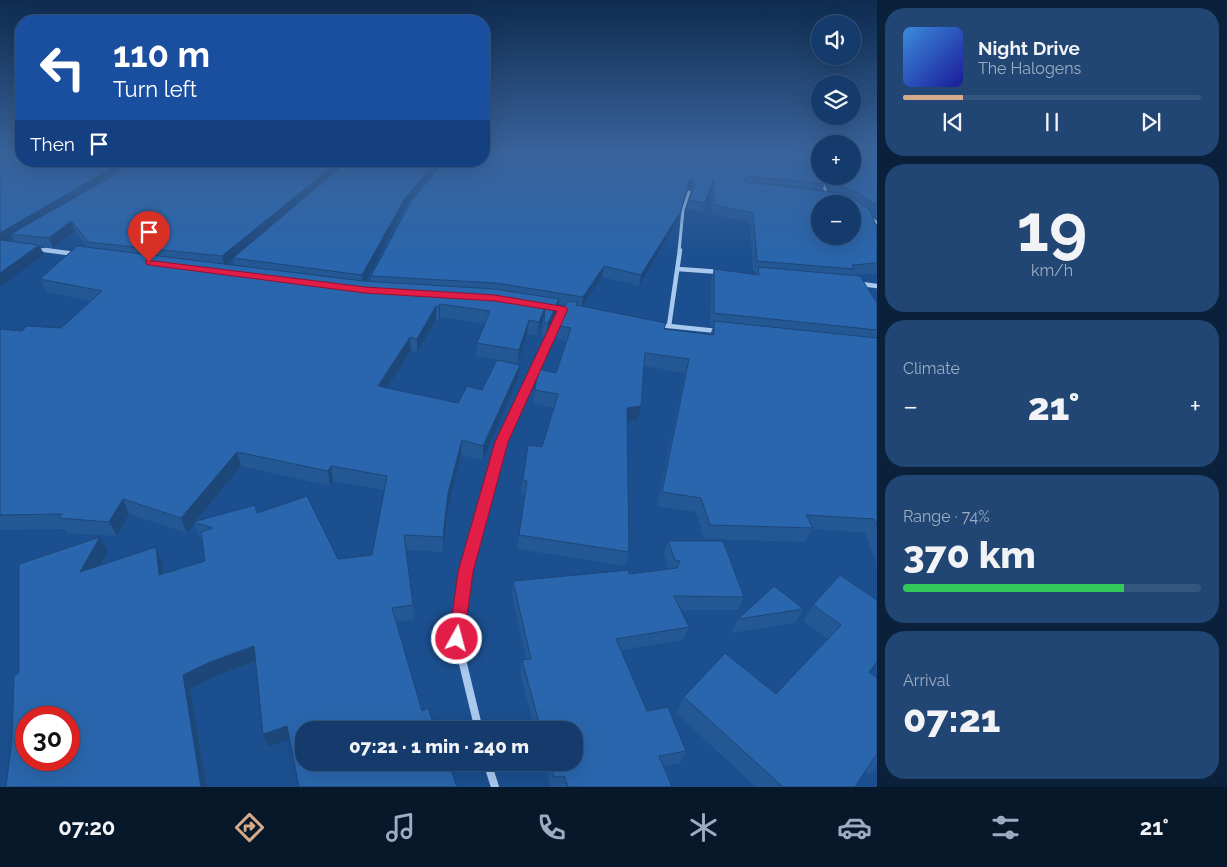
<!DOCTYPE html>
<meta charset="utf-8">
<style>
:root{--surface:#143b6b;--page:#214673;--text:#f1f3f6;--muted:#9dadc1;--line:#33557e;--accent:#d6ab8b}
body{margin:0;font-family:Raleway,sans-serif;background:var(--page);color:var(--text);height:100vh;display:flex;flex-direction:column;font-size:19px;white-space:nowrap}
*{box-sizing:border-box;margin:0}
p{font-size:16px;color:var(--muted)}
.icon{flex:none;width:28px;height:28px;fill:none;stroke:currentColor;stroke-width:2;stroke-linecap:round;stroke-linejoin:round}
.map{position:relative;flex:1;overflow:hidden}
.drawer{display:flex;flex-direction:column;gap:8px;padding:8px;background:#0b203b;width:350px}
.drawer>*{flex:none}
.banner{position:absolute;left:15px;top:15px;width:475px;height:152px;border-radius:20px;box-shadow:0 5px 20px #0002,0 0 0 1px var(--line);background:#1a4fa0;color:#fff;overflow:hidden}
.fabs{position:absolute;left:811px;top:15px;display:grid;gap:10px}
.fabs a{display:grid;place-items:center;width:50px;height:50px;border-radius:50%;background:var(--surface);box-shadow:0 5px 20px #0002,0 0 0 1px var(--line);font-size:25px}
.speed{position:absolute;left:15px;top:706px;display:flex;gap:10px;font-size:25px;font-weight:700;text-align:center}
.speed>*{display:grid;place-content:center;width:65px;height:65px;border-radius:50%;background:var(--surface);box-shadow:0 5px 20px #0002,0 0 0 1px var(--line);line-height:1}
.speed .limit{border:8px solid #d22;background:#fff;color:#111}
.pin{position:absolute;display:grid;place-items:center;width:42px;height:42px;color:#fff;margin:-51px -21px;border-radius:50% 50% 50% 0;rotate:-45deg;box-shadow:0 0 5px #0007}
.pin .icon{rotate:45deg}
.me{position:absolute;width:55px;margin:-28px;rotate:7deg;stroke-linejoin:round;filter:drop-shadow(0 0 4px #0008)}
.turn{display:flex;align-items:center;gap:18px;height:105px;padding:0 15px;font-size:22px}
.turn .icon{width:65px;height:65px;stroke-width:2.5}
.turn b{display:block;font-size:35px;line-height:42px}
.then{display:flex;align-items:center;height:48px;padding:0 15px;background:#0003;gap:10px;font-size:19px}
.big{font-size:38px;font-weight:800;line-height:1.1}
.drawer .widget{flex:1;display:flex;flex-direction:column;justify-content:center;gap:8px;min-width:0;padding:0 18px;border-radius:20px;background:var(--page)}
.drawer .dial{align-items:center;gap:0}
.dial b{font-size:65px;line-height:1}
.song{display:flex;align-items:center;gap:15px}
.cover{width:60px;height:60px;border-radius:8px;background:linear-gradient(135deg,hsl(210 70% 55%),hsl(240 70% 35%))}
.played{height:5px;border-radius:2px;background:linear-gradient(90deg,var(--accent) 20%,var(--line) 20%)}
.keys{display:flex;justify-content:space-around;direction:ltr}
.heat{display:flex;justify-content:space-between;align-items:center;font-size:28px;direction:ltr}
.charge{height:8px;border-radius:4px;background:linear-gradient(90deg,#34c759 74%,var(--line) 0)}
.trip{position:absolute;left:295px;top:721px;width:288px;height:50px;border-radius:20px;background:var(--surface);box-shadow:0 5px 20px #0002,0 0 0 1px var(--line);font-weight:800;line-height:50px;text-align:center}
.tabs{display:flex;height:80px;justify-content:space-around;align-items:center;background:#08182b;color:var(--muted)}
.tabs .icon{width:35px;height:35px}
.tabs .current{color:var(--accent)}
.tabs b{font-size:22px;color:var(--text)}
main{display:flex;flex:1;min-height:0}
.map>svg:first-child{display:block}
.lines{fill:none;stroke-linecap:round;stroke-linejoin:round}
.street-far3{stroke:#a9c9ee;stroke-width:3}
.street-far2{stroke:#a9c9ee;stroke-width:4.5}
.street-far1{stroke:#a9c9ee;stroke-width:5.5}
.street{stroke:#a9c9ee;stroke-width:8}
.wall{fill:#245895;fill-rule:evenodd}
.shaded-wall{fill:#1d4779}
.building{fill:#2a66ad;stroke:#1d4779;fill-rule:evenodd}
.route{fill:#e11d48;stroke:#92132f}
</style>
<main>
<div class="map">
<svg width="877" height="787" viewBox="0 0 877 787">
<rect width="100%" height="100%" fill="#1b4f8f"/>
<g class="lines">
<g class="street-far3">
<path d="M825 176 823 184 827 195"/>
<path d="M868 215 877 223"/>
<path d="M36 249 55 251"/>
<path d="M679 251 683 210 689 192"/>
</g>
<g class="street-far2">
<path d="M45 250 75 254"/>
<path d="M678 269 720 272"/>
<path d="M861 284 877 286"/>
<path d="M659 325 717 331"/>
<path d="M669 326 680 250"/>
<path d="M529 384 563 309"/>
</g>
<path class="street-far1" d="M469 558 502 442 529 383"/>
<g class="street">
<path d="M469 557 465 572 457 639 479 730"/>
<path d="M487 762 495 787"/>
</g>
</g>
<g class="wall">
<path d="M0 150 21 161H484L820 150 825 184 822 191 828 192V176H852L877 150V219L872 215 877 228V273L852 275 877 303V562L875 561 865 533 812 529 805 542 704 539 696 512 657 506 685 373 644 366 638 420 627 421 629 552 625 566 517 549 525 495 521 494 528 445 542 447 554 408 533 403 538 369 556 373 567 341 554 338 556 325 565 305 558 304 557 312 546 337 542 336 543 321 537 335 527 334 518 364 508 362 518 379 483 460 461 455 448 508 443 552 406 550 413 605 414 619 396 622 422 711 436 730 290 740 268 747 255 662 216 676 190 689 207 787H6L19 673 108 552 101 565 156 547 162 562 164 574 205 561 202 538 199 537 194 524 187 533 129 514 117 536 67 533 65 529 0 530V329L22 331 61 328 91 301 46 292 40 279 88 248 75 231 53 248 40 246 44 255 0 287ZM444 162 371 276V281H365L405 207ZM712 187 711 214 750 222 753 271 756 272 755 275 714 269 711 281 710 326 713 327 710 335 664 329 582 306 602 277 639 286 678 221 686 190 691 189 692 191 687 209 702 212ZM13 238 15 242 7 241ZM233 259 235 265H227ZM440 317 485 324 477 343 476 356 497 360 482 390 458 403 387 388 411 351 417 352 436 320H439ZM241 466 330 486 333 481 384 490 372 555 338 559 257 513 196 521Z"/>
<path d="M668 541 744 597 738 610H680L689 627 683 640 621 650 647 711 686 751 680 763 663 766 672 787H551L544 762H574V730H535L520 673 522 660 526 659 512 595 513 581 629 574 668 569 664 554Z"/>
<path d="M840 575 869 672 877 678V766L868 775 865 772 855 787H756L676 713 684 697 776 694 827 639 803 621 813 605Z"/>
<path d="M804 609 795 623 731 633 738 619Z"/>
</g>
<g class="shaded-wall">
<path d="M119 161H133L108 181 11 234 13 238 4 243H0V233Z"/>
<path d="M339 161H350L233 258V259L225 267 222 256Z"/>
<path d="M437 161H445L405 207 363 286 362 275 405 198Z"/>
<path d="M714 178 712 187 702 212 705 203Z"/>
<path d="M693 180 691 189 686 190 678 221 639 286 641 275 689 181Z"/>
<path d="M71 221 75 231 53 248 49 238Z"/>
<path d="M39 245 44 255 0 287V273Z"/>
<path d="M604 266 602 277 581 308 583 297Z"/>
<path d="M559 299 557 312 546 337 548 323Z"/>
<path d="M440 304V317L439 320V306Z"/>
<path d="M436 306V320L417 352V339Z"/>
<path d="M545 308 543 321 537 335 539 322Z"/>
<path d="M529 320 527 334 518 364 519 350Z"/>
<path d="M410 337 411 351 379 400 378 386Z"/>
<path d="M520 365 518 379 483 460V446Z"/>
<path d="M641 406 638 420 624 422 627 408Z"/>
<path d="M462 440 461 455 448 508 443 552V537L448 493Z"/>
<path d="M237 452 241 466 195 522H193L194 524 187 533 181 518Z"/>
<path d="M331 466 333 481 330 486 328 471Z"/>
<path d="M123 499 129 514 117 536 109 522Z"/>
<path d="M100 537 108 552 89 586 80 572Z"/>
<path d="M156 547 162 562 166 590 159 575Z"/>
<path d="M254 646 259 660 216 676 190 689 207 787H201L183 675 210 662Z"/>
<path d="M287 726 291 739 268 747 263 734Z"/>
</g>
<g class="building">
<path d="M0 150H21V161H119L105 172 0 233Z"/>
<path d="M484 150H820V176H823L825 184 748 176 744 180 747 182 840 193 853 198 870 210 877 228V263L852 265 854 269 757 261 753 213 714 205V178L705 203 689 200 695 183 693 180 689 181 681 211 641 275 604 266 583 297 496 283 371 276 411 201 445 161H484ZM820 204H852V236H820Z"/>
<path d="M852 150H877V206L858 193 832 182V176H852Z"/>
<path d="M130 161H339L222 256 86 242 87 240 71 221 49 238 11 234 109 178Z"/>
<path d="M348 161H437L405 198 362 275 233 258Z"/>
<path d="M0 240 39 245 0 273Z"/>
<path d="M77 246 363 281 495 289 559 299 548 323H544L545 308 539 322 529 320 519 350 477 343 490 311 440 304 439 306H436L417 339 410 337 378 386 458 403 467 386 482 390 497 360 520 365 483 446 462 440 448 493 443 537 404 535 413 605 392 608 422 711 428 708 436 730H304V762H448L457 787H299L287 726 263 734 254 646 210 662 183 675 201 787H6L12 740 14 675 19 673V564L100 537 80 572 156 547 159 575 205 561 201 532 213 528 193 522 255 505 257 513 307 496 338 559 372 555 387 476 331 466 328 471 237 452 181 518 123 499 109 522 59 518 62 514 0 515V329L22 331 27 326 61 328 102 291 40 279ZM26 718H69V760H26Z"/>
<path d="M758 267 860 276 877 303V330L714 313V269L759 275Z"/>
<path d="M567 301 578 302 576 305 666 323 664 329 714 335V321L877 338V526L874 519 806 515 813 528 710 525 701 498 662 492 689 359 645 353 641 406 627 408 629 552 519 535 527 481 523 480 528 445 542 447 558 394 535 390 538 369 556 373 571 328 556 325Z"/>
<path d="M668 541H723L744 597 674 596 689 627 616 639 647 711 668 707 686 751 659 756 672 787H568L564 776 554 777 550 762H574V730H541L522 660 531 659 513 581 629 570V574L677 568 680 561 675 560Z"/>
<path d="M840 575 877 600V662L869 672 877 678V756L876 755 855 787H783L684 697 725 653 776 694 841 625 813 605Z"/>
<path d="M774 586 804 609 738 619Z"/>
</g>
<linearGradient id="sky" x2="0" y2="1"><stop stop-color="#0f2b4f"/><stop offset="0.58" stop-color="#39639b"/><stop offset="1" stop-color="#39639b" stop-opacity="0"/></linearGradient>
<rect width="877" height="260" fill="url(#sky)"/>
<path class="route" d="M146 260 365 287 495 295 566 307 568 309 508 442 473 572 463 645 457 647 451 645 449 639 458 572 495 442 557 311 495 301 365 293 149 265 146 264Z"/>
</svg>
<div class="fabs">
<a><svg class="icon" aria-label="sound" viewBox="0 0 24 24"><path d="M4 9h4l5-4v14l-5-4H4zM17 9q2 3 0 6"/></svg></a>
<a><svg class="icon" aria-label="layers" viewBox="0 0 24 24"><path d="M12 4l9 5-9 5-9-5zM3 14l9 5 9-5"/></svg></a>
<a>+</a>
<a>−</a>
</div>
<div class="speed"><div class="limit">30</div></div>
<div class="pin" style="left:149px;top:262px;background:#d93025"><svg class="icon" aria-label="arrive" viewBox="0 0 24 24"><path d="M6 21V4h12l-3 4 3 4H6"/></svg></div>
<svg class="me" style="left:457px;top:639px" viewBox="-20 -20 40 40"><circle r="17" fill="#e11d48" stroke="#fff" stroke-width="3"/><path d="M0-11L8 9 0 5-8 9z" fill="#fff"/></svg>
<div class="trip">07:21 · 1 min · 240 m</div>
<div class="banner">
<div class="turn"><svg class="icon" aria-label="left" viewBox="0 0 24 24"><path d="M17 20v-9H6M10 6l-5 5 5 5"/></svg><div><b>110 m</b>Turn left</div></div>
<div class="then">Then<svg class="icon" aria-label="arrive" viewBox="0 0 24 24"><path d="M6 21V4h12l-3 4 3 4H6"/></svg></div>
</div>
</div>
<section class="drawer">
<div class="widget">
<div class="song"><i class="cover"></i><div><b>Night Drive</b><p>The Halogens</p></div></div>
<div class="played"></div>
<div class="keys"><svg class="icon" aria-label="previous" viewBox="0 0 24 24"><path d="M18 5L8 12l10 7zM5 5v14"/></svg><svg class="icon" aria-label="pause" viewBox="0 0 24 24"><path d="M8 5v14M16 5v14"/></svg><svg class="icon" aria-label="next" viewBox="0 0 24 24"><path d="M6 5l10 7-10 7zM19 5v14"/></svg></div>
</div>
<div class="widget dial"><b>19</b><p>km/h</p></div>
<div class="widget"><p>Climate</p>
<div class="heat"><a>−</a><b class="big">21°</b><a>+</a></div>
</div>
<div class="widget"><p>Range · 74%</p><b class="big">370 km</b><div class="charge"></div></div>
<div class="widget"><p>Arrival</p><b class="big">07:21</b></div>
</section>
</main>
<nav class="tabs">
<b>07:20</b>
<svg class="icon current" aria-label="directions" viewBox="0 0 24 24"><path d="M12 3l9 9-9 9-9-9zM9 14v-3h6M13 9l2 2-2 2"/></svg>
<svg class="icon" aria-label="music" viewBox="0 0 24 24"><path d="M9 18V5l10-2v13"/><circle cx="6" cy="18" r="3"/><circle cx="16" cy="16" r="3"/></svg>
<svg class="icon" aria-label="phone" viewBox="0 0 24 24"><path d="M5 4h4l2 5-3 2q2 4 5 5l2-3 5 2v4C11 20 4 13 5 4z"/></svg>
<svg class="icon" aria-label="climate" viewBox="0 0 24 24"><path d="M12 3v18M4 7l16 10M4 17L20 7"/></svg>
<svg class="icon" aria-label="car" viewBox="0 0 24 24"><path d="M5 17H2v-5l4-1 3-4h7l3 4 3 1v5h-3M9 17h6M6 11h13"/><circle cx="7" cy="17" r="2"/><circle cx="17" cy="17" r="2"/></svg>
<svg class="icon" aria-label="filters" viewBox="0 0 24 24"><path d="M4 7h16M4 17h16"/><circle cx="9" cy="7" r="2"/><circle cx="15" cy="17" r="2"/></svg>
<b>21°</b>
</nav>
